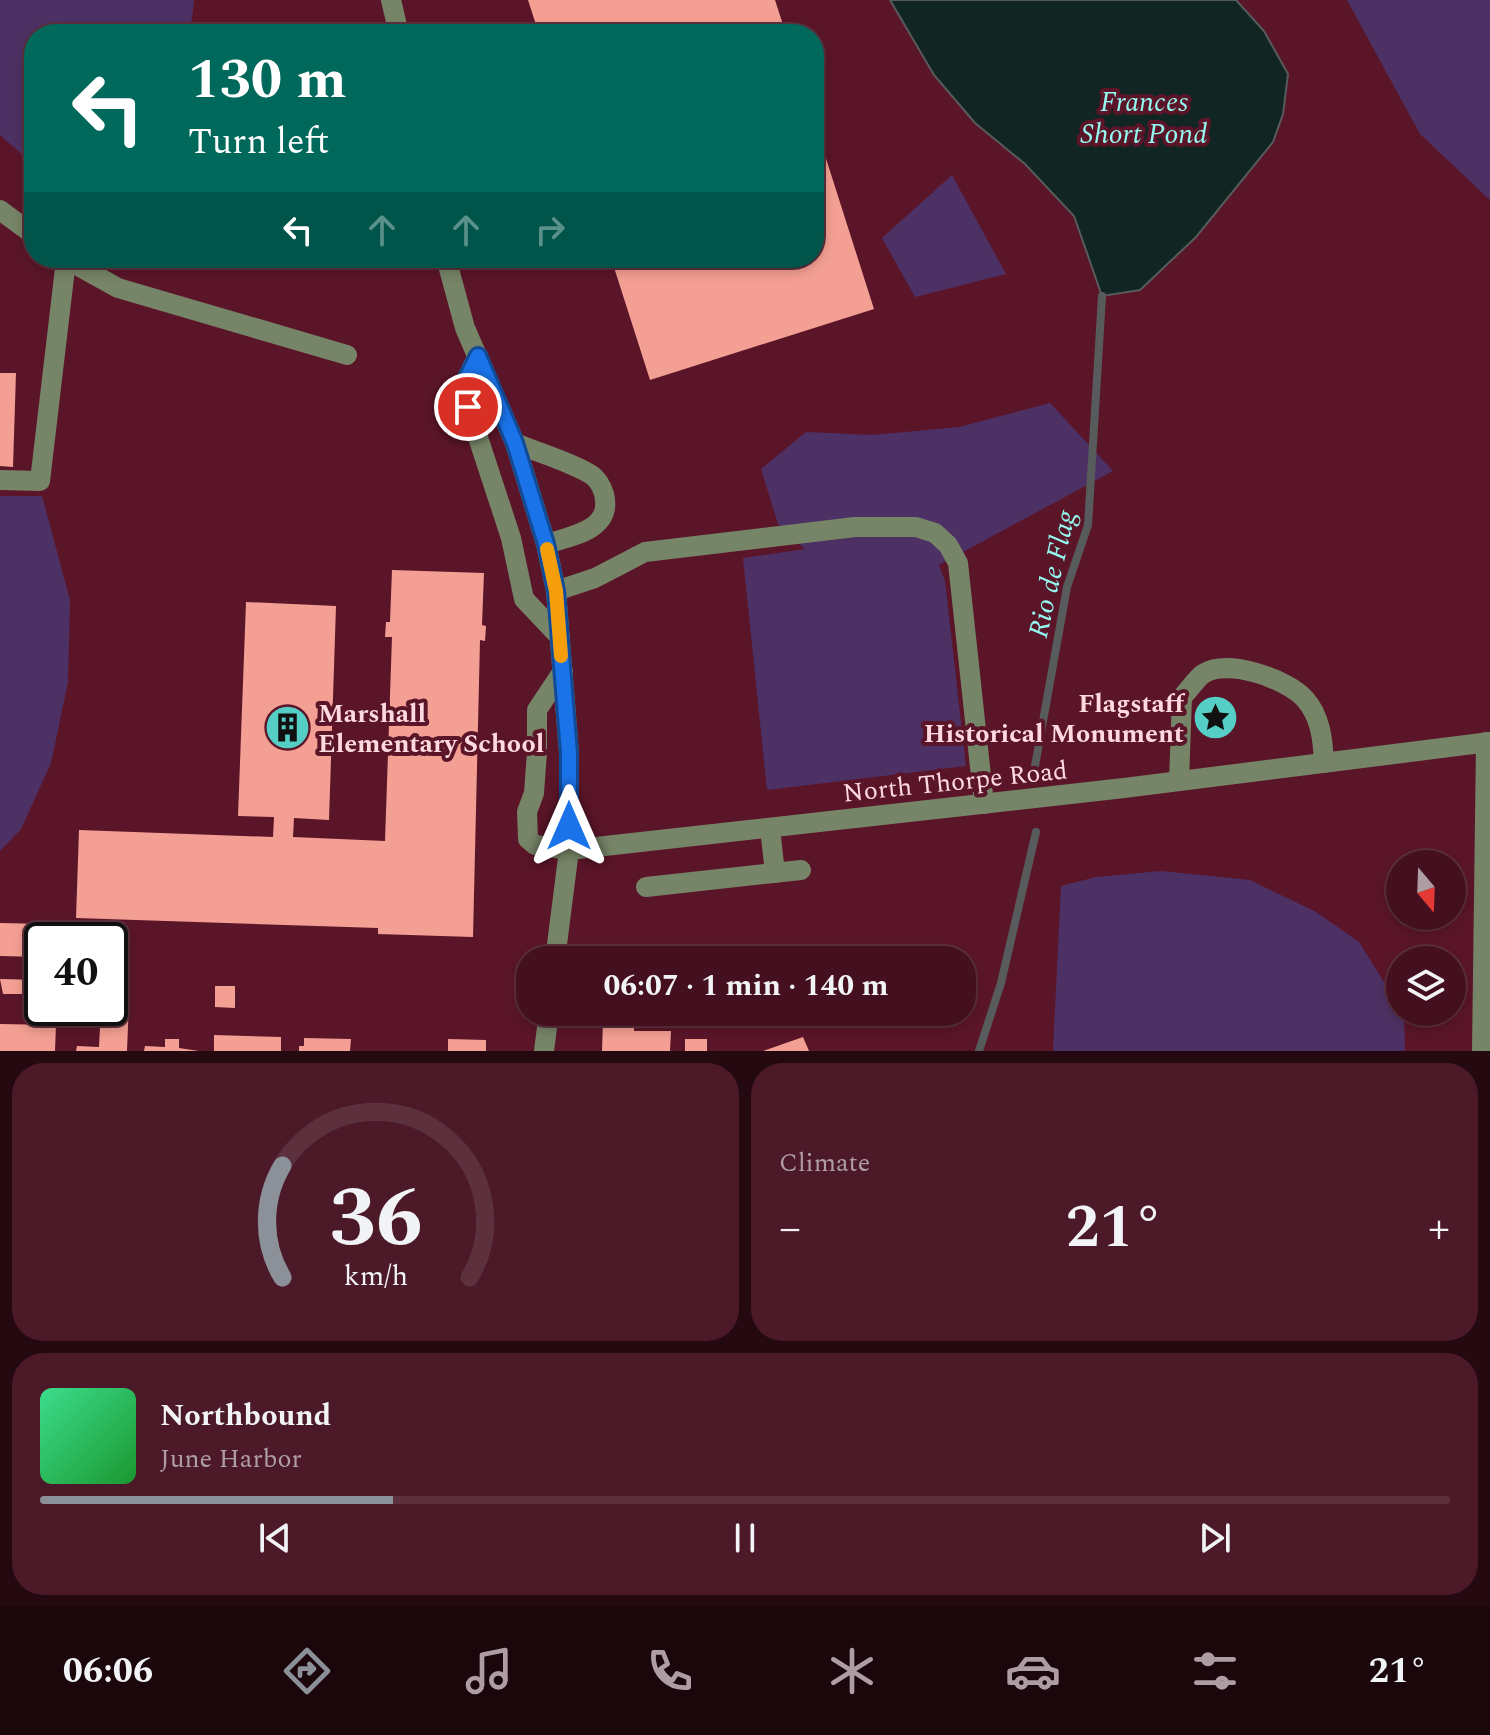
<!DOCTYPE html>
<meta charset="utf-8">
<style>
:root{--surface:#44101f;--page:#4b1928;--text:#f1f3f6;--muted:#af9da4;--line:#5c303d;--accent:#8c9099}
body{margin:0;font-family:Spectral,serif;background:var(--page);color:var(--text);height:100vh;display:flex;flex-direction:column;font-size:30px;white-space:nowrap}
*{box-sizing:border-box;margin:0}
p{font-size:26px;color:var(--muted)}
.icon{flex:none;width:44px;height:44px;fill:none;stroke:currentColor;stroke-width:2;stroke-linecap:round;stroke-linejoin:round}
.map{position:relative;height:1051px;overflow:hidden}
.details{display:flex;flex-direction:column;gap:12px;padding:12px;background:#250911;flex:1}
.details>*{flex:none}
.guide{position:absolute;left:24px;top:24px;width:800px;height:244px;border-radius:32px;box-shadow:0 4px 12px #0003,0 0 0 2px var(--line);background:#00695c;color:#fff;overflow:hidden}
.needle{width:52px;rotate:161deg}
.controls{position:absolute;left:1386px;top:850px;display:grid;gap:16px}
.controls a{display:grid;place-items:center;width:80px;height:80px;border-radius:50%;background:var(--surface);box-shadow:0 4px 12px #0003,0 0 0 2px var(--line);font-size:40px}
.speed{position:absolute;left:24px;top:922px;display:flex;gap:16px;font-size:40px;font-weight:700;text-align:center}
.speed>*{display:grid;place-content:center;width:104px;height:104px;border-radius:50%;background:var(--surface);box-shadow:0 4px 12px #0003,0 0 0 2px var(--line);line-height:1}
.speed .limit{border:4px solid #111;border-radius:12px;background:#fff;color:#111}
.pin{position:absolute;display:grid;place-items:center;width:68px;height:68px;color:#fff;margin:-34px;border:4px solid #fff;border-radius:50%;box-shadow:0 2px 8px #0007}
.me{position:absolute;width:88px;margin:-44px;rotate:0deg;stroke-linejoin:round;filter:drop-shadow(0 0 6px #0008)}
.turn{display:flex;align-items:center;gap:28px;height:168px;padding:0 32px;font-size:36px}
.turn .icon{width:104px;height:104px;stroke-width:2.5}
.turn b{display:block;font-size:56px;line-height:68px}
.lanes{display:flex;align-items:center;height:76px;padding:0 32px;background:#0003;justify-content:center;gap:40px;direction:ltr}
.lanes .off{opacity:.35}
.big{font-size:60px;font-weight:700;line-height:1.1}
.details .card{flex:1;display:flex;flex-direction:column;justify-content:center;gap:12px;min-width:0;padding:0 28px;border-radius:32px;background:var(--page)}
.details .dial{align-items:center;gap:0}
.dial svg{height:208px;overflow:visible;fill:none;stroke:var(--line);stroke-width:7;stroke-linecap:round;text-anchor:middle}
.dial text{fill:var(--text);stroke:none}
.song{display:flex;align-items:center;gap:24px}
.cover{width:96px;height:96px;border-radius:12px;background:linear-gradient(135deg,hsl(150 70% 55%),hsl(130 70% 35%))}
.played{height:8px;border-radius:4px;background:linear-gradient(90deg,var(--accent) 25%,var(--line) 25%)}
.keys{display:flex;justify-content:space-around;direction:ltr}
.heat{display:flex;justify-content:space-between;align-items:center;font-size:44px;direction:ltr}
.details .tiles{flex:1;display:grid;gap:12px;grid-template-columns:1fr 1fr}
.card:last-child{grid-column:span 2}
.trip{position:absolute;left:516px;top:946px;width:460px;height:80px;border-radius:32px;background:var(--surface);box-shadow:0 4px 12px #0003,0 0 0 2px var(--line);font-weight:700;line-height:80px;text-align:center}
.menu{display:flex;height:128px;justify-content:space-around;align-items:center;background:#1b060c;color:var(--muted)}
.menu .icon{width:56px;height:56px}
.menu .on{color:var(--accent)}
.menu b{font-size:36px;color:var(--text)}
.map>svg:first-child{display:block}
.green{fill:#4e3164}
.water{fill:#112523;stroke:#585b5b;stroke-width:2}
.lines{fill:none;stroke-linecap:round;stroke-linejoin:round}
.stream{stroke:#585b5b;stroke-width:8}
.building{fill:#f49f93}
.minor{stroke:#768467;stroke-width:20}
.route-casing{stroke:#114b97;stroke-width:20}
.route{stroke:#1a73e8;stroke-width:14}
.slow{stroke:#f59e0b;stroke-width:14}
.labels{text-anchor:middle;stroke-width:8;stroke-linejoin:round;paint-order:stroke}
.poi-label{font-size:26px;font-weight:bold;fill:#fedadf;stroke:#5b1529;text-anchor:end}
.street-label{font-size:26px;fill:#fedadf;stroke:#5b1529}
.water-label{font-size:28px;font-style:italic;fill:#94f9f0;stroke:#5b1529}
</style>
<div class="map">
<svg width="1490" height="1051" viewBox="0 0 1490 1051">
<rect width="100%" height="100%" fill="#5b1529"/>
<g class="green">
<path d="M0 0H194L190 34H34V165L0 135Z"/>
<path d="M1347 0H1490V200L1420 134Z"/>
<path d="M952 175 1006 274 915 297 882 238Z"/>
<path d="M1050 403 1113 471 939 565 945 581 966 766 767 790 743 558 805 549 778 524 761 469 806 432 873 435 959 427Z"/>
<path d="M0 496H42L70 600 68 682 51 763 21 829 0 851Z"/>
<path d="M1161 871 1250 880 1316 912 1359 942 1404 1014 1405 1051H1053L1061 886 1096 877Z"/>
</g>
<path class="water" d="M890 0H1236L1264 31 1288 74 1283 114 1273 142 1196 237 1140 290 1102 296 1074 216 1025 164 975 123 934 75Z"/>
<g class="lines">
<g class="stream">
<path d="M1035 766 1067 587 1088 525 1102 296"/>
<path d="M979 1051 1001 983 1036 832"/>
</g>
</g>
<g class="building">
<path d="M528 0H775L786 34H539Z"/>
<path d="M815 124 874 309 650 380 611 258H814Z"/>
<path d="M0 373H16L13 467 0 466Z"/>
<path d="M392 570 484 573 482 625 486 626 485 641 480 640 473 937 378 934V928L76 918 79 830 273 837 274 817 238 816 246 602 336 606 329 820 294 818 293 837 385 841 392 637H385L386 622H390Z"/>
<path d="M0 923 48 924V940H42V957L0 956Z"/>
<path d="M0 979 42 980V988H32V994H3Z"/>
<path d="M215 986H235V1008L215 1007Z"/>
<path d="M110 1002H129L127 1051H76L77 1046 99 1047 101 1008H110Z"/>
<path d="M634 1017V1031H671L670 1051H602L603 1020Z"/>
<path d="M0 1024 56 1025 55 1051H0Z"/>
<path d="M214 1035 281 1037V1051H214Z"/>
<path d="M803 1037 809 1051H763Z"/>
<path d="M304 1038 351 1039 350 1051H299V1046H304Z"/>
<path d="M165 1039H179V1048L199 1051H144L145 1046 165 1047Z"/>
<path d="M448 1039 486 1040V1051H448Z"/>
<rect x="685" y="1039" width="22" height="12"/>
</g>
<g class="lines">
<g class="minor">
<path d="M391 0 399 34"/>
<path d="M0 210 34 235"/>
<path d="M64 258 118 288 347 355"/>
<path d="M446 258 465 328 515 443 546 544 556 591 569 753V850L555 960"/>
<path d="M478 356 464 384 468 407 511 538 524 599 560 637"/>
<path d="M515 443C539 453 568 461 590 474 597 478 602 487 604 494 613 530 572 536 546 544"/>
<path d="M0 480 40 481 66 260"/>
<path d="M556 591 595 578 645 552 855 527H916L935 533 948 545 958 563 984 804"/>
<path d="M563 671 537 710V752L534 793 527 812 528 839 535 845 569 850 1124 788 1490 742"/>
<path d="M1179 781 1182 697C1189 690 1196 679 1203 674 1228 658 1287 679 1305 699 1321 717 1323 741 1324 763"/>
<path d="M770 828 775 873"/>
<path d="M646 887 801 870"/>
<path d="M544 1051 549 1012"/>
<path d="M1482 1051 1486 742"/>
</g>
</g>
<g class="lines">
<defs>
<path id="route" d="M468 407 464 384 478 356 515 443 546 544 556 591 569 753V826"/>
</defs>
<use href="#route" class="route-casing"/>
<use href="#route" class="route"/>
<path class="slow" d="M547 549 556 591 561 656"/>
</g>
<defs>
<symbol id="sight-disc" viewBox="-11 -11 22 22"><circle r="9.5" fill="#55cec5" stroke="#5b1529"/><path d="M0-6L1.8-2.2L6-1.7L2.9 1.2L3.7 5.4L0 3.3L-3.7 5.4L-2.9 1.2L-6-1.7L-1.8-2.2Z" fill="#111"/></symbol>
<symbol id="building-disc" viewBox="-11 -11 22 22"><circle r="9.5" fill="#55cec5" stroke="#5b1529"/><path d="M-4-6H4V6H1V3H-1V6H-4ZM-2.5-4.3h1.7v1.8h-1.7ZM.8-4.3h1.7v1.8H.8ZM-2.5-1h1.7V.8h-1.7ZM.8-1h1.7V.8H.8Z" fill="#111"/></symbol>
</defs>
<g fill-rule="evenodd">
<use href="#sight-disc" x="1190" y="692" width="51" height="51"/>
<use href="#building-disc" x="262" y="702" width="51" height="51"/>
</g>
<g class="labels">
<g class="poi-label">
<text x="1184" y="712">Flagstaff<tspan x="1184" dy="30">Historical Monument</tspan></text>
<text x="318" y="722" text-anchor="start">Marshall<tspan x="318" dy="30">Elementary School</tspan></text>
</g>
<g class="street-label">
<text transform="translate(955 781) rotate(-6)" y="9">North Thorpe Road</text>
</g>
<g class="water-label">
<text x="1144" y="111">Frances<tspan x="1144" dy="32">Short Pond</tspan></text>
<text transform="translate(1051 574) rotate(-77)" y="10">Rio de Flag</text>
</g>
</g>
</svg>
<div class="controls">
<a><svg class="needle" viewBox="-14 -14 28 28"><path d="M0-13l5 13h-10z" fill="#e53935"/><path d="M0 13l5-13h-10z" fill="#af9da4"/></svg></a>
<a><svg class="icon" aria-label="layers" viewBox="0 0 24 24"><path d="M12 4l9 5-9 5-9-5zM3 14l9 5 9-5"/></svg></a>
</div>
<div class="speed"><div class="limit">40</div></div>
<div class="pin" style="left:468px;top:407px;background:#d93025"><svg class="icon" aria-label="arrive" viewBox="0 0 24 24"><path d="M6 21V4h12l-3 4 3 4H6"/></svg></div>
<svg class="me" style="left:569px;top:826px" viewBox="-20 -20 40 40"><path d="M0-17L14 15 0 8-14 15z" fill="#1a73e8" stroke="#fff" stroke-width="4"/></svg>
<div class="trip">06:07 · 1 min · 140 m</div>
<div class="guide">
<div class="turn"><svg class="icon" aria-label="left" viewBox="0 0 24 24"><path d="M17 20v-9H6M10 6l-5 5 5 5"/></svg><div><b>130 m</b>Turn left</div></div>
<div class="lanes"><svg class="icon" aria-label="left" viewBox="0 0 24 24"><path d="M17 20v-9H6M10 6l-5 5 5 5"/></svg><svg class="icon off" aria-label="ahead" viewBox="0 0 24 24"><path d="M12 20V5M6 11l6-6 6 6"/></svg><svg class="icon off" aria-label="ahead" viewBox="0 0 24 24"><path d="M12 20V5M6 11l6-6 6 6"/></svg><svg class="icon off" aria-label="right" viewBox="0 0 24 24"><path d="M7 20v-9h11M14 6l5 5-5 5"/></svg></div>
</div>
</div>
<section class="details">
<div class="tiles">
<div class="card dial"><svg viewBox="0 0 100 80">
<path d="M14 69A42 42 0 1 1 86 69"/>
<path d="M14 69A42 42 0 0 1 14 26" stroke="#8c9099"/>
<text x="50" y="56" font-size="32" font-weight="700">36</text>
<text x="50" y="72" font-size="11">km/h</text>
</svg></div>
<div class="card"><p>Climate</p>
<div class="heat"><a>−</a><b class="big">21°</b><a>+</a></div>
</div>
<div class="card">
<div class="song"><i class="cover"></i><div><b>Northbound</b><p>June Harbor</p></div></div>
<div class="played"></div>
<div class="keys"><svg class="icon" aria-label="previous" viewBox="0 0 24 24"><path d="M18 5L8 12l10 7zM5 5v14"/></svg><svg class="icon" aria-label="pause" viewBox="0 0 24 24"><path d="M8 5v14M16 5v14"/></svg><svg class="icon" aria-label="next" viewBox="0 0 24 24"><path d="M6 5l10 7-10 7zM19 5v14"/></svg></div>
</div>
</div>
</section>
<nav class="menu">
<b>06:06</b>
<svg class="icon on" aria-label="directions" viewBox="0 0 24 24"><path d="M12 3l9 9-9 9-9-9zM9 14v-3h6M13 9l2 2-2 2"/></svg>
<svg class="icon" aria-label="music" viewBox="0 0 24 24"><path d="M9 18V5l10-2v13"/><circle cx="6" cy="18" r="3"/><circle cx="16" cy="16" r="3"/></svg>
<svg class="icon" aria-label="phone" viewBox="0 0 24 24"><path d="M5 4h4l2 5-3 2q2 4 5 5l2-3 5 2v4C11 20 4 13 5 4z"/></svg>
<svg class="icon" aria-label="climate" viewBox="0 0 24 24"><path d="M12 3v18M4 7l16 10M4 17L20 7"/></svg>
<svg class="icon" aria-label="car" viewBox="0 0 24 24"><path d="M5 17H2v-5l4-1 3-4h7l3 4 3 1v5h-3M9 17h6M6 11h13"/><circle cx="7" cy="17" r="2"/><circle cx="17" cy="17" r="2"/></svg>
<svg class="icon" aria-label="filters" viewBox="0 0 24 24"><path d="M4 7h16M4 17h16"/><circle cx="9" cy="7" r="2"/><circle cx="15" cy="17" r="2"/></svg>
<b>21°</b>
</nav>
